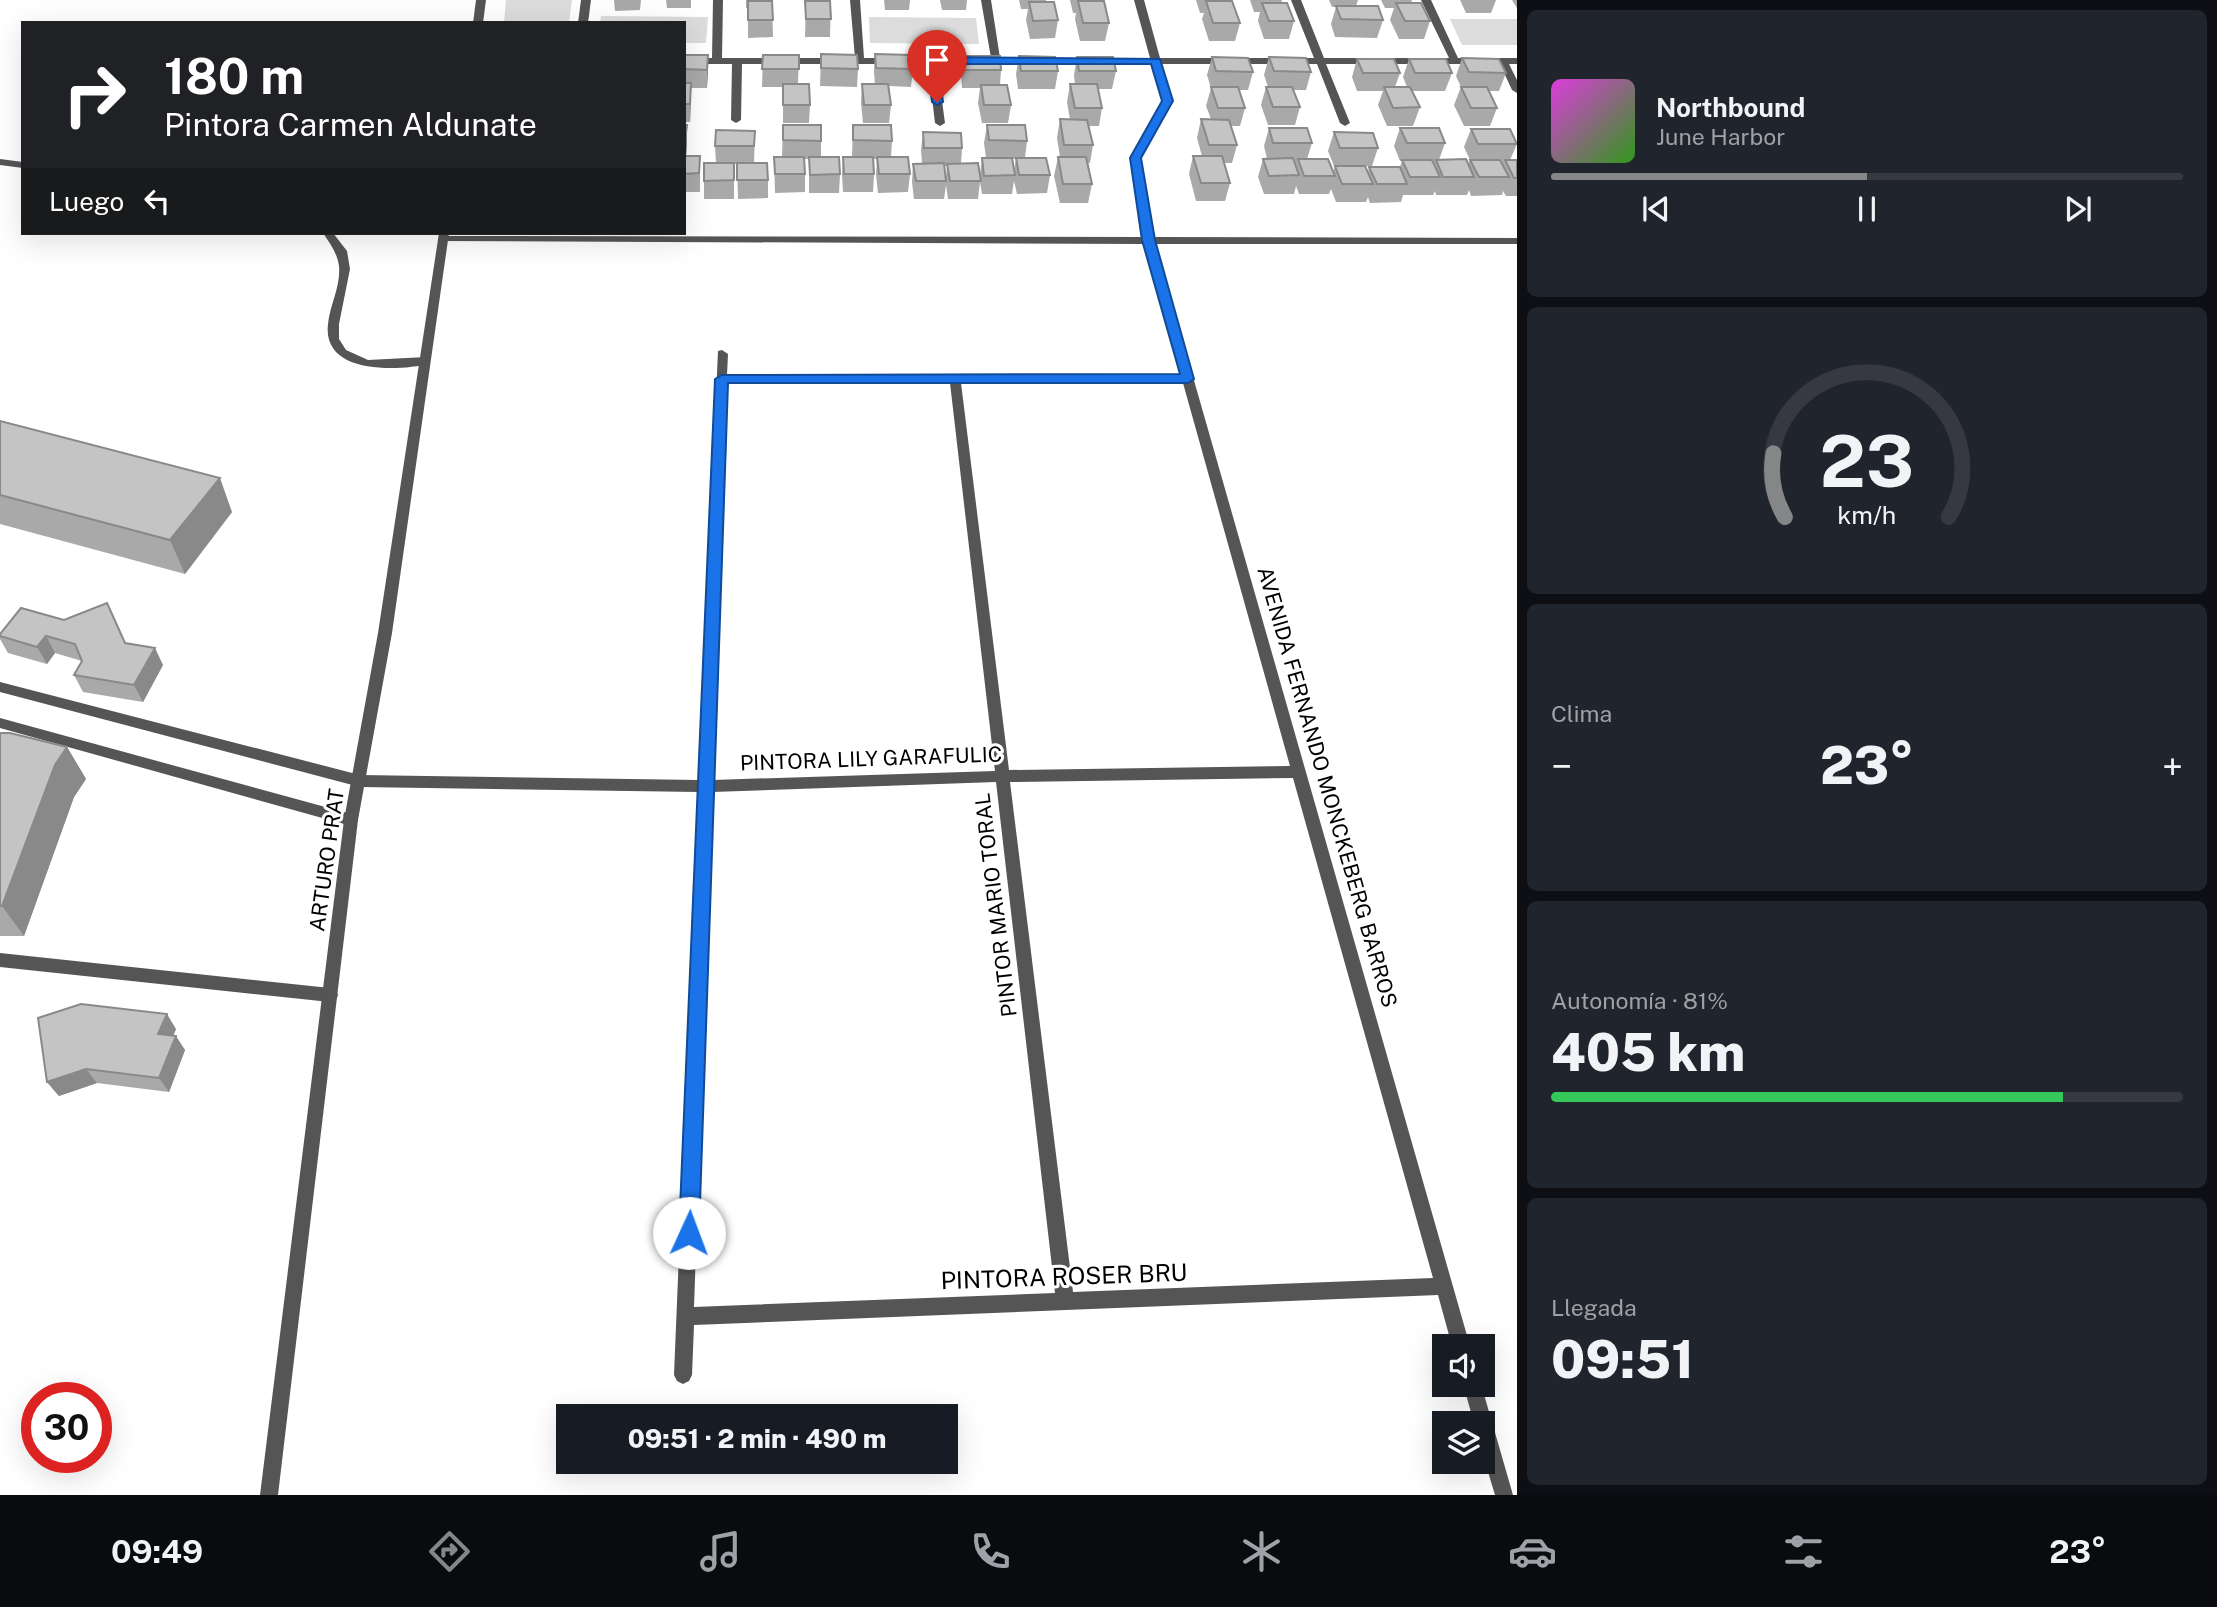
<!DOCTYPE html>
<html lang="es">
<meta charset="utf-8">
<style>
:root{--surface:#171b24;--page:#20242c;--text:#f1f3f6;--muted:#9ea1a6;--line:#363941;--accent:#858687}
body{margin:0;font-family:"Public Sans",sans-serif;background:var(--page);color:var(--text);height:100vh;display:flex;flex-direction:column;font-size:26px;white-space:nowrap}
*{box-sizing:border-box;margin:0}
p{font-size:23px;color:var(--muted)}
.icon{flex:none;width:38px;height:38px;fill:none;stroke:currentColor;stroke-width:2;stroke-linecap:round;stroke-linejoin:round}
.map{position:relative;flex:1;overflow:hidden}
.side{display:flex;flex-direction:column;gap:10px;padding:10px;background:#0d0f14;width:700px}
.side>*{flex:none}
.top-card{position:absolute;left:21px;top:21px;width:665px;height:214px;border-radius:0px;box-shadow:0 7px 28px #0002;background:#202124;color:#fff;overflow:hidden}
.controls{position:absolute;left:1432px;top:1334px;display:grid;gap:14px}
.controls a{display:grid;place-items:center;width:63px;height:63px;border-radius:0px;background:var(--surface);box-shadow:0 7px 28px #0002;font-size:35px}
.speed{position:absolute;left:21px;top:1382px;display:flex;gap:14px;font-size:35px;font-weight:700;text-align:center}
.speed>*{display:grid;place-content:center;width:91px;height:91px;border-radius:50%;background:var(--surface);box-shadow:0 7px 28px #0002;line-height:1}
.speed .limit{border:10px solid #d22;background:#fff;color:#111}
.pin{position:absolute;display:grid;place-items:center;width:60px;height:60px;color:#fff;margin:-72px -30px;border-radius:50% 50% 50% 0;rotate:-45deg;box-shadow:0 0 7px #0007}
.pin .icon{rotate:45deg}
.me{position:absolute;width:77px;margin:-38px;rotate:2deg;stroke-linejoin:round;filter:drop-shadow(0 0 5px #0008)}
.turn{display:flex;align-items:center;gap:24px;height:147px;padding:0 28px;font-size:32px}
.turn .icon{width:91px;height:91px;stroke-width:2.5}
.turn b{display:block;font-size:49px;line-height:60px}
.then{display:flex;align-items:center;height:66px;padding:0 28px;background:#0003;gap:14px;font-size:26px}
.big{font-size:52px;font-weight:800;line-height:1.1}
.side .widget{flex:1;display:flex;flex-direction:column;justify-content:center;gap:10px;min-width:0;padding:0 24px;border-radius:10px;background:var(--page)}
.side .dial{align-items:center;gap:0}
.dial svg{height:182px;overflow:visible;fill:none;stroke:var(--line);stroke-width:7;stroke-linecap:round;text-anchor:middle}
.dial text{fill:var(--text);stroke:none}
.song{display:flex;align-items:center;gap:21px}
.cover{width:84px;height:84px;border-radius:10px;background:linear-gradient(135deg,hsl(300 70% 55%),hsl(110 70% 35%))}
.played{height:7px;border-radius:4px;background:linear-gradient(90deg,var(--accent) 50%,var(--line) 50%)}
.keys{display:flex;justify-content:space-around;direction:ltr}
.heat{display:flex;justify-content:space-between;align-items:center;font-size:38px;direction:ltr}
.charge{height:10px;border-radius:5px;background:linear-gradient(90deg,#34c759 81%,var(--line) 0)}
.trip{position:absolute;left:556px;top:1404px;width:402px;height:70px;border-radius:0px;background:var(--surface);box-shadow:0 7px 28px #0002;font-weight:800;line-height:70px;text-align:center}
.dock{display:flex;height:112px;justify-content:space-around;align-items:center;background:#090b0e;color:var(--muted)}
.dock .icon{width:49px;height:49px}
.dock .selected{color:var(--accent)}
.dock b{font-size:32px;color:var(--text)}
main{display:flex;flex:1;min-height:0}
.map>svg:first-child{display:block}
.green{fill:#dcdcdc}
.lines{fill:none;stroke-linecap:round;stroke-linejoin:round}
.service{fill:#555;fill-rule:evenodd}
.minor{fill:#555;fill-rule:evenodd}
.tertiary{fill:#555;fill-rule:evenodd}
.wall{fill:#a9a9a9;fill-rule:evenodd}
.shaded-wall{fill:#898989}
.building{fill:#c4c4c4;stroke:#898989;stroke-width:2}
.route{fill:#1a73e8;stroke:#114b97;stroke-width:2}
.labels{text-anchor:middle;stroke-width:6;stroke-linejoin:round;paint-order:stroke}
.street-label{font-size:21px;fill:#000;stroke:#fff}
.near-street-label{font-size:24px;fill:#000;stroke:#fff}
</style>
<main>
<div class="map">
<svg width="1517" height="1495" viewBox="0 0 1517 1495">
<rect width="100%" height="100%" fill="#fff"/>
<g class="green">
<path d="M506 0H572L569 23H504Z"/>
<path d="M601 16 708 17 706 43H684V23H600Z"/>
<path d="M869 17 976 18 979 44 870 43Z"/>
<path d="M1450 19H1517V45H1462Z"/>
</g>
<g class="lines">
<g class="service">
<path d="M0 159 23 162V168L0 165Z"/>
<path d="M323 233H333L347 251 350 269 339 324V339L346 350 368 360 426 357 430 358V364C397 371 322 375 328 324 330 304 341 286 339 266 337 252 330 244 323 233Z"/>
<path d="M0 953 330 988 336 990 338 995 336 1000 330 1002 0 967Z"/>
</g>
<g class="minor">
<path d="M581 0H591L588 23H578Z"/>
<path d="M713 0H723L722 58H855L850 0H860L864 58H991L981 0H991L1000 58H1150L1134 0H1144L1160 58H1314L1291 0H1301L1324 58H1449L1421 0H1431L1458 58H1517V64H1509L1517 80V93L1512 90 1500 64H1326L1350 123 1345 126 1340 123 1317 64H1161L1172 101 1141 158 1154 237 1517 238V244H1155L1470 1346H1452L1438 1295 694 1325 692 1375 689 1381 683 1384 677 1381 674 1375 698 792 360 787 0 692V682L360 775 699 780 718 351 722 350 728 354 727 375H1181L1144 244 439 241 438 239 443 236 1143 237 1131 158 1162 101 1152 64H937L945 123 940 126 935 123 928 64H742L741 120 736 123 731 120 732 64H684V58H712ZM727 383H950L995 771 713 780ZM961 383H1183L1290 766 1009 770ZM1293 778 1433 1278 1073 1292 1010 782ZM996 782 1055 1293 694 1307 712 792Z"/>
<path d="M0 718 351 814 356 816 358 820 356 824 351 826 0 728Z"/>
<path d="M1463 1384H1481L1513 1495H1495L1482 1452V1423H1474Z"/>
</g>
<g class="tertiary">
<path d="M476 0H486L483 23H473Z"/>
<path d="M439 233H449L392 633 358 820 278 1495H260L344 820 378 633Z"/>
</g>
</g>
<g class="wall">
<path d="M614 0H641L640 10 615 11Z"/>
<path d="M666 0H691V8H667Z"/>
<path d="M746 0H771V1H772L773 37 748 38V8H746Z"/>
<path d="M806 0H831L830 37H805Z"/>
<path d="M884 0H910L909 10H885Z"/>
<path d="M940 0H967L966 10H942Z"/>
<path d="M1019 0H1046V2L1058 20 1055 38 1030 39 1026 20 1028 9H1021Z"/>
<path d="M1070 0H1101L1109 23 1105 41H1080L1075 19 1076 13H1073Z"/>
<path d="M1196 0H1229L1240 23 1235 41H1209L1202 19 1204 13H1200Z"/>
<path d="M1250 0H1282L1281 3 1294 21 1289 39H1264L1258 21 1260 12H1254Z"/>
<path d="M1329 0H1358L1356 6 1383 20 1377 38 1335 37 1331 24 1336 7H1332Z"/>
<path d="M1381 0H1412L1411 3 1430 21 1424 39H1399L1390 20 1394 8H1385Z"/>
<path d="M1460 0H1496L1491 13H1466Z"/>
<path d="M1512 0H1517V8Z"/>
<path d="M821 54 858 69 857 87 820 86Z"/>
<path d="M875 54 913 69 911 87 889 86 891 105 889 123H863L861 103 862 84H875L874 72Z"/>
<path d="M684 55H708L707 88H691L690 122H684Z"/>
<path d="M763 55H799L798 84 810 105 809 123H783V87H762Z"/>
<path d="M963 56 1001 70 1000 85 1011 105 1008 123H982L978 103 980 88H962L961 74Z"/>
<path d="M1019 56 1058 71 1055 89H1018L1016 74Z"/>
<path d="M1077 57 1116 71 1112 89H1098L1102 108 1099 126H1089L1093 145 1090 163H1088L1092 184 1088 203H1060L1054 176 1058 157H1060L1057 138 1060 119 1070 120 1067 102 1070 84H1075L1074 75Z"/>
<path d="M1212 57 1253 72 1248 90H1238L1245 108 1240 126H1231L1237 145 1232 163H1224L1230 183 1225 201H1196L1189 174 1193 156H1202L1197 138 1201 119H1211L1206 106 1211 88 1207 75Z"/>
<path d="M1269 57 1311 72 1306 90H1294L1300 107 1295 125H1268L1261 105 1266 87H1268L1264 75Z"/>
<path d="M1462 58 1506 73 1499 91H1489L1497 108 1490 126H1464L1454 105 1461 87 1456 76Z"/>
<path d="M1357 59 1400 73 1395 87H1407L1403 77 1409 59 1452 73 1445 91H1412L1420 107 1413 126H1387L1378 105 1383 91H1357L1352 77Z"/>
<path d="M684 125H687V143L686 156H700V192H684Z"/>
<path d="M783 125H821V157L840 174 839 193H809V159H805V192L775 193 774 157H782Z"/>
<path d="M853 125 892 141 891 157 910 174 908 192 878 193 876 175 877 159H873L874 174 873 192H843L842 175 843 157H852Z"/>
<path d="M987 125 1027 141 1025 158 1050 175 1047 193 1017 194 1014 181 1012 194H982L980 182 978 199H948L946 185 944 199H914L912 182 913 164 922 163 921 150 923 132 962 148 961 163 980 175 982 158H986L984 143ZM1012 159H1016L1014 171ZM944 166H947L946 178Z"/>
<path d="M1269 128 1312 143 1307 159 1333 172 1335 166 1368 172 1369 167H1400L1402 161H1400L1394 146 1400 128 1445 143 1439 160 1468 165 1470 160 1464 147 1471 129 1517 144 1510 160H1517V196H1506L1503 191 1502 195 1471 196 1469 190 1467 195H1436L1435 191 1433 195H1403L1401 202 1370 203 1368 197 1366 202H1336L1331 189 1329 194H1299L1296 186 1294 194H1264L1258 177 1263 159H1267L1264 146Z"/>
<path d="M755 131 754 163 768 180V198L738 199 737 164H734V199H704V163H716L715 146Z"/>
<path d="M1334 132 1378 148 1372 166H1334L1328 151Z"/>
<path d="M0 421 232 512 185 574 0 524Z"/>
<path d="M21 608 126 643 163 665 143 702 83 692 74 675 82 661 55 653 47 664 8 653 0 639V634Z"/>
<path d="M0 733 67 747 86 779 74 797 24 936H0Z"/>
<path d="M176 1029 173 1036 185 1050 169 1092 97 1083 59 1096 47 1082Z"/>
</g>
<g class="shaded-wall">
<path d="M708 55V73L707 88V70Z"/>
<path d="M691 83V101L690 122V104Z"/>
<path d="M687 125V143L686 159 685 141Z"/>
<path d="M220 478 232 512 185 574 170 540Z"/>
<path d="M46 636 55 653 47 664 37 647Z"/>
<path d="M155 648 163 665 143 702 134 685Z"/>
<path d="M67 747 86 779 74 797 24 936 2 906 55 765Z"/>
<path d="M167 1014 176 1029 168 1048 158 1034Z"/>
<path d="M176 1036 185 1050 169 1092 159 1078Z"/>
<path d="M86 1069 97 1083 59 1096 47 1082Z"/>
</g>
<g class="building">
<path d="M748 1H772L773 20H748Z"/>
<path d="M805 1H830L831 19H806Z"/>
<path d="M1078 1H1104L1109 23H1083Z"/>
<path d="M1206 1H1232L1240 23H1213Z"/>
<path d="M1029 2H1054L1058 20 1033 21Z"/>
<path d="M1262 3H1287L1294 21H1269Z"/>
<path d="M1396 3H1421L1430 21H1405Z"/>
<path d="M1336 6H1378L1383 20 1341 19Z"/>
<path d="M821 54 857 55 858 69 821 68Z"/>
<path d="M875 54 912 55 913 69 876 68Z"/>
<path d="M684 55H708L707 70 684 69Z"/>
<path d="M763 55H799V69H762Z"/>
<path d="M963 56H1000L1001 70H964Z"/>
<path d="M1019 56 1055 57 1058 71H1021Z"/>
<path d="M1077 57H1113L1116 71H1079Z"/>
<path d="M1212 57 1248 58 1253 72 1216 71Z"/>
<path d="M1269 57 1306 58 1311 72 1274 71Z"/>
<path d="M1462 58 1499 59 1506 73 1469 72Z"/>
<path d="M1357 59H1394L1400 73H1363Z"/>
<path d="M1409 59H1446L1452 73H1415Z"/>
<path d="M684 83H691L690 104H684Z"/>
<path d="M783 84H809L810 105H783Z"/>
<path d="M862 84H888L891 105H864Z"/>
<path d="M1070 84H1097L1102 108H1075Z"/>
<path d="M981 85H1007L1011 105H984Z"/>
<path d="M1211 87H1238L1245 108H1218Z"/>
<path d="M1266 87H1292L1300 107H1273Z"/>
<path d="M1384 87H1410L1420 107 1393 108Z"/>
<path d="M1461 87H1487L1497 108H1471Z"/>
<path d="M1060 119 1087 120 1093 145H1064Z"/>
<path d="M1201 119 1229 120 1237 145H1209Z"/>
<path d="M684 125H687L685 141H684Z"/>
<path d="M783 125H821V141L783 140Z"/>
<path d="M853 125H891L892 141 853 140Z"/>
<path d="M987 125H1025L1027 141 989 140Z"/>
<path d="M1269 128H1307L1312 143H1273Z"/>
<path d="M1400 128H1439L1445 143H1407Z"/>
<path d="M1471 129H1510L1517 144H1478Z"/>
<path d="M716 130 755 131 754 146H715Z"/>
<path d="M923 132 961 133 962 148H924Z"/>
<path d="M1334 132 1373 133 1378 148H1340Z"/>
<path d="M684 156H700L699 173 684 174Z"/>
<path d="M1193 156H1222L1230 183H1201Z"/>
<path d="M774 157H804L805 174H775Z"/>
<path d="M809 157H839L840 174 810 175Z"/>
<path d="M843 157H873L874 174H844Z"/>
<path d="M877 157H908L910 174H879Z"/>
<path d="M1058 157H1086L1092 184H1063Z"/>
<path d="M982 158H1012L1015 175 984 176Z"/>
<path d="M1016 158H1046L1050 175H1019Z"/>
<path d="M1293 158 1299 175 1269 176 1263 159Z"/>
<path d="M1298 159H1328L1335 176H1304Z"/>
<path d="M1466 159 1474 177H1443L1436 160Z"/>
<path d="M1402 160H1432L1440 177H1410Z"/>
<path d="M1470 160H1500L1509 177H1479Z"/>
<path d="M1505 160H1517V178H1514Z"/>
<path d="M704 163H734V180L704 181Z"/>
<path d="M737 163H767L768 180H737Z"/>
<path d="M944 163 946 181H916L913 164Z"/>
<path d="M978 163 981 181H950L947 164Z"/>
<path d="M1335 166H1365L1373 184H1342Z"/>
<path d="M1369 167H1400L1407 184H1377Z"/>
<path d="M0 421 220 478 170 540 0 495Z"/>
<path d="M107 603 125 643 155 648 134 685 74 675 82 661 75 644 46 636 37 647 0 636V634L21 608 64 620Z"/>
<path d="M0 733H10L67 747 55 765 2 906H0Z"/>
<path d="M81 1004 167 1014 158 1034 176 1036 159 1078 86 1069 47 1082 38 1018Z"/>
</g>
<path class="route" d="M932 57 1160 59 1173 101 1141 158 1155 240 1194 379 1188 383H728L699 1233 696 1239 689 1242 682 1239 679 1233 715 379 722 375 1180 374 1142 240 1130 158 1162 101 1151 64H938L943 102 937 105 932 102 927 61Z"/>
<g class="labels">
<g class="street-label">
<text transform="translate(871 759) rotate(-2)" y="7">PINTORA LILY GARAFULIC</text>
<text transform="translate(1327 787) rotate(74)" y="7">AVENIDA FERNANDO MONCKEBERG BARROS</text>
<text transform="translate(327 860) rotate(-82)" y="7">ARTURO PRAT</text>
<text transform="translate(996 905) rotate(-97)" y="7">PINTOR MARIO TORAL</text>
</g>
<g class="near-street-label">
<text transform="translate(1064 1277) rotate(-2)" y="8">PINTORA ROSER BRU</text>
</g>
</g>
</svg>
<div class="controls">
<a><svg class="icon" aria-label="sound" viewBox="0 0 24 24"><path d="M4 9h4l5-4v14l-5-4H4zM17 9q2 3 0 6"/></svg></a>
<a><svg class="icon" aria-label="layers" viewBox="0 0 24 24"><path d="M12 4l9 5-9 5-9-5zM3 14l9 5 9-5"/></svg></a>
</div>
<div class="speed"><div class="limit">30</div></div>
<div class="pin" style="left:937px;top:102px;background:#d93025"><svg class="icon" aria-label="arrive" viewBox="0 0 24 24"><path d="M6 21V4h12l-3 4 3 4H6"/></svg></div>
<svg class="me" style="left:689px;top:1233px" viewBox="-20 -20 40 40"><circle r="19" fill="#fff"/><path d="M0-13L10 11 0 6-10 11z" fill="#1a73e8"/></svg>
<div class="trip">09:51 · 2 min · 490 m</div>
<div class="top-card">
<div class="turn"><svg class="icon" aria-label="right" viewBox="0 0 24 24"><path d="M7 20v-9h11M14 6l5 5-5 5"/></svg><div><b>180 m</b>Pintora Carmen Aldunate</div></div>
<div class="then">Luego<svg class="icon" aria-label="left" viewBox="0 0 24 24"><path d="M17 20v-9H6M10 6l-5 5 5 5"/></svg></div>
</div>
</div>
<section class="side">
<div class="widget">
<div class="song"><i class="cover"></i><div><b>Northbound</b><p>June Harbor</p></div></div>
<div class="played"></div>
<div class="keys"><svg class="icon" aria-label="previous" viewBox="0 0 24 24"><path d="M18 5L8 12l10 7zM5 5v14"/></svg><svg class="icon" aria-label="pause" viewBox="0 0 24 24"><path d="M8 5v14M16 5v14"/></svg><svg class="icon" aria-label="next" viewBox="0 0 24 24"><path d="M6 5l10 7-10 7zM19 5v14"/></svg></div>
</div>
<div class="widget dial"><svg viewBox="0 0 100 80">
<path d="M14 69A42 42 0 1 1 86 69"/>
<path d="M14 69A42 42 0 0 1 9 41" stroke="#858687"/>
<text x="50" y="56" font-size="32" font-weight="700">23</text>
<text x="50" y="72" font-size="11">km/h</text>
</svg></div>
<div class="widget"><p>Clima</p>
<div class="heat"><a>−</a><b class="big">23°</b><a>+</a></div>
</div>
<div class="widget"><p>Autonomía · 81%</p><b class="big">405 km</b><div class="charge"></div></div>
<div class="widget"><p>Llegada</p><b class="big">09:51</b></div>
</section>
</main>
<nav class="dock">
<b>09:49</b>
<svg class="icon selected" aria-label="directions" viewBox="0 0 24 24"><path d="M12 3l9 9-9 9-9-9zM9 14v-3h6M13 9l2 2-2 2"/></svg>
<svg class="icon" aria-label="music" viewBox="0 0 24 24"><path d="M9 18V5l10-2v13"/><circle cx="6" cy="18" r="3"/><circle cx="16" cy="16" r="3"/></svg>
<svg class="icon" aria-label="phone" viewBox="0 0 24 24"><path d="M5 4h4l2 5-3 2q2 4 5 5l2-3 5 2v4C11 20 4 13 5 4z"/></svg>
<svg class="icon" aria-label="climate" viewBox="0 0 24 24"><path d="M12 3v18M4 7l16 10M4 17L20 7"/></svg>
<svg class="icon" aria-label="car" viewBox="0 0 24 24"><path d="M5 17H2v-5l4-1 3-4h7l3 4 3 1v5h-3M9 17h6M6 11h13"/><circle cx="7" cy="17" r="2"/><circle cx="17" cy="17" r="2"/></svg>
<svg class="icon" aria-label="filters" viewBox="0 0 24 24"><path d="M4 7h16M4 17h16"/><circle cx="9" cy="7" r="2"/><circle cx="15" cy="17" r="2"/></svg>
<b>23°</b>
</nav>
